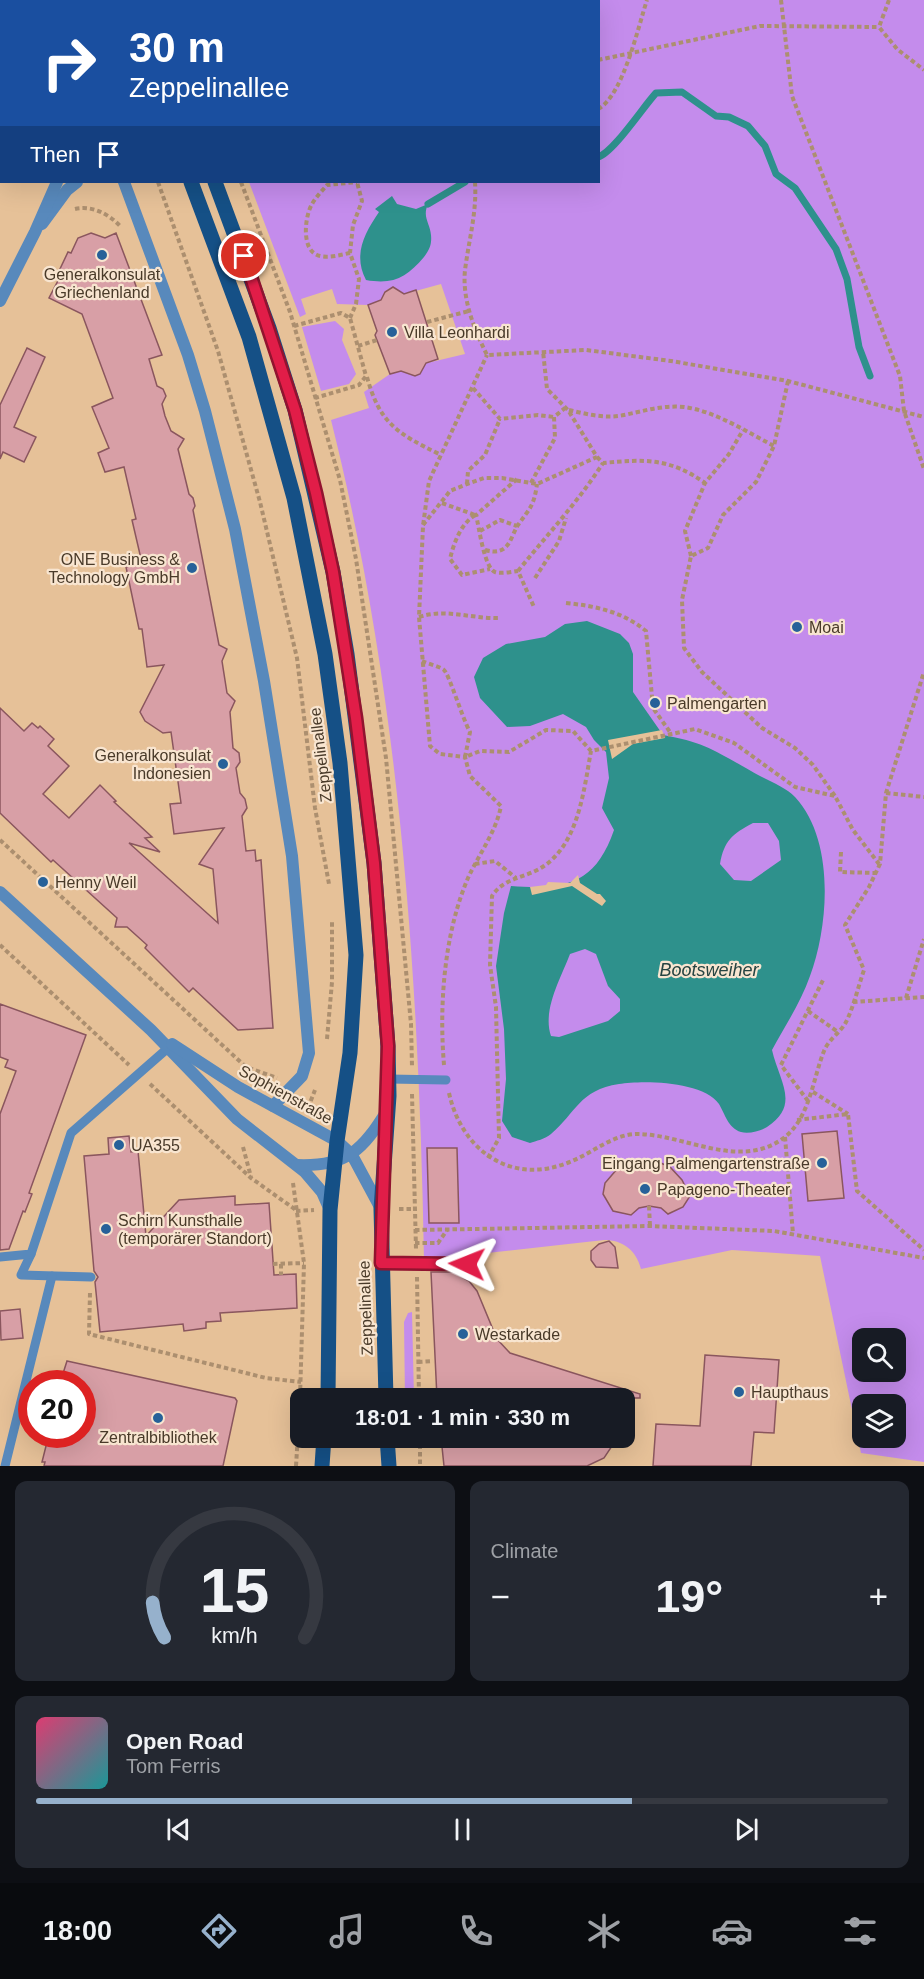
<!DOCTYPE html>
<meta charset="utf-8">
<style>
:root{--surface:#171b24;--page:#242831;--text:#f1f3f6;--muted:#9ea1a6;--line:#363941;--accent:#96b1cc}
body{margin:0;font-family:Helvetica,sans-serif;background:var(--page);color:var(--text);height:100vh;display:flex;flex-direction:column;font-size:22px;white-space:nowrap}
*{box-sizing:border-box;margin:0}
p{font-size:20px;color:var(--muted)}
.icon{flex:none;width:33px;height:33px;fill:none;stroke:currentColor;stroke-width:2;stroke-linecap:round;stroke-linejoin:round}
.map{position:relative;height:1466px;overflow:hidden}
.sheet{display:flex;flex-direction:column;gap:15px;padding:15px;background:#0d0f14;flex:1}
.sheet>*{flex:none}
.top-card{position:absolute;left:0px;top:0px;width:600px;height:183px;box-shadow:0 6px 24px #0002;background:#1a4fa0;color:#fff;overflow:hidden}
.fabs{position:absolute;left:852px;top:1328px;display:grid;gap:12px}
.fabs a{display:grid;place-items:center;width:54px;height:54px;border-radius:12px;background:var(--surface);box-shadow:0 6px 24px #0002;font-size:30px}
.speed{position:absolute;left:18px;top:1370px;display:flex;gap:12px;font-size:30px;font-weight:700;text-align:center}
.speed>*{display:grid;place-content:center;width:78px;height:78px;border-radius:50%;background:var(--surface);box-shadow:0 6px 24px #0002;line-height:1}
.speed .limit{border:9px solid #d22;background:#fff;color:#111}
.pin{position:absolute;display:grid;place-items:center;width:51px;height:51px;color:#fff;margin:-26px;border:3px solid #fff;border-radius:50%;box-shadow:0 2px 6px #0007}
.me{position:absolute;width:66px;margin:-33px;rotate:272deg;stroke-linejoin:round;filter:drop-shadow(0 0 4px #0008)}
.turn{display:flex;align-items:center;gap:21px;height:126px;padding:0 30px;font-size:27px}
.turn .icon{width:78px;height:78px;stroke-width:2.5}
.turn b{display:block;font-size:42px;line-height:51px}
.then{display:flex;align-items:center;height:57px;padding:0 30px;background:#0003;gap:12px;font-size:22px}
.big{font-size:45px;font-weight:700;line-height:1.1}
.sheet .card{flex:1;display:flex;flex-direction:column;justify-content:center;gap:9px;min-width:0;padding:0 21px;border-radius:12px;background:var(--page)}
.sheet .dial{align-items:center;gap:0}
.dial svg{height:156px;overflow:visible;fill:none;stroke:var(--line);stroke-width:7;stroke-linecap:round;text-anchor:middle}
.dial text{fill:var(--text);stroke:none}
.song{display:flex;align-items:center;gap:18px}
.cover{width:72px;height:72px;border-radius:9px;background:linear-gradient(135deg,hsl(340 70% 55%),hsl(180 70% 35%))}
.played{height:6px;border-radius:3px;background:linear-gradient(90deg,var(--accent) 70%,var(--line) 70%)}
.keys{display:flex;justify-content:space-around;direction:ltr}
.heat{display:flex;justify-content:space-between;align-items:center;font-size:33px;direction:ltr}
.sheet .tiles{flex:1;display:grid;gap:15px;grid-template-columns:1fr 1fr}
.card:last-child{grid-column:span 2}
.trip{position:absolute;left:290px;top:1388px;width:345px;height:60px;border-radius:12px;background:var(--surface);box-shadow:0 6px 24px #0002;font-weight:700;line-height:60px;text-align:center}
.tab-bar{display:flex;height:96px;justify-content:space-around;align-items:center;background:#090b0e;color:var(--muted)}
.tab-bar .icon{width:42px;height:42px}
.tab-bar .selected{color:var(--accent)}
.tab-bar b{font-size:27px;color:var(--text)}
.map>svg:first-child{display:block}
.green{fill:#c48cec;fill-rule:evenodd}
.water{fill:#2e918c;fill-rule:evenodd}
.pier{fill:#e6c198}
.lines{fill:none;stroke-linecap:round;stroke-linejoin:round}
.stream{stroke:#2e918c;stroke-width:7}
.building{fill:#d89fa6;stroke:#8a565e;stroke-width:1.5}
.path{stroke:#ac8f6f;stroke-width:4;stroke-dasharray:4.5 3;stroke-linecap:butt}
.service{stroke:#5889bc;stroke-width:9}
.minor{stroke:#5889bc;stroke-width:12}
.tertiary{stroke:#5889bc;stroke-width:12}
.primary{stroke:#155086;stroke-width:15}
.route-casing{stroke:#92132f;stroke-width:15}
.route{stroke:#e11d48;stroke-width:10}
.poi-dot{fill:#276199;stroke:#f8e5d0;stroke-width:2}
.labels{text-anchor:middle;stroke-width:4.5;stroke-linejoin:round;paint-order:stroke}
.poi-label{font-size:16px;fill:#493a29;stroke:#f8e5d0;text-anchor:start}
.street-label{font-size:16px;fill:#493a29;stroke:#f8e5d0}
.water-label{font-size:18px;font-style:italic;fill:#264442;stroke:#f8e5d0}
</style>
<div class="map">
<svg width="924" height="1466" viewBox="0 0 924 1466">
<rect width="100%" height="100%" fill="#e6c198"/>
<g class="green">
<path d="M183 0H924V1462L861 1453 820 1256 732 1250 641 1269C636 1250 623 1240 604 1240L424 1260C419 978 400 694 331 420L369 408 364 392 390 374 405 370 408 374 416 376 422 371 423 364 465 354 441 284 401 295 398 290 390 288 384 292 383 300 368 305 337 304 332 289 301 299 306 314 300 317 249 182H598V2ZM862 1338H896V1371H862ZM862 1404H896V1437H862Z"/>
<path d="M335 321 344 329 342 340 356 374 349 384 321 391 302 327Z"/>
<path d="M412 1312 414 1398H405L404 1322 408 1313Z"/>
</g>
<g class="water">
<path d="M392 196 397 204 416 209 428 204C422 217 430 223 431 235 432 245 429 250 424 257 407 277 394 285 366 280 353 255 364 234 379 212L375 209Z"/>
<path d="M587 621 620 634 629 643 633 654V692L663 735C704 742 717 752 751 771 764 779 785 786 795 797 835 840 829 925 810 976 801 1002 785 1026 772 1050 779 1081 801 1105 767 1127 761 1131 749 1134 741 1132 728 1128 725 1114 719 1104 703 1081 643 1080 619 1084 579 1090 576 1113 551 1134 545 1139 536 1141 530 1143L512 1137 502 1121 506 1079 504 1029 496 966 504 913 511 886C565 890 595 885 614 830L602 808 609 778 606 752 594 740 586 727 563 714 530 726 507 727 480 698 474 677 483 658 506 644 545 637 565 624ZM753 823H768L779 841 781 860 751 881 734 880 720 864C724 841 732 834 753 823ZM585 949 596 954 608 986 620 999V1011L608 1021 559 1037 551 1036C542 1010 561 978 570 954Z"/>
</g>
<g class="pier">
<path d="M662 730 665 738 633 744 612 759 608 740Z"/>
<path d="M578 875 580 883 597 894H600L606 901 602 906 572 886 532 895 530 887 546 885 548 882 570 883Z"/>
</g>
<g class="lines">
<g class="stream">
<path d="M598 157C613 153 643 107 656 93L682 92 716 116 729 117 748 126 765 146 776 174 795 188 836 249 847 279 859 347 870 376"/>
<path d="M428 204 465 182"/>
</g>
</g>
<g class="building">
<path d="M91 233 105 238 116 233 162 355 149 359 157 386 163 389 166 396 162 404 165 416 171 431 184 439 178 449 189 494 193 498 195 506 193 510 219 645 227 649 222 661 227 693 235 701 230 712 233 748 239 753 240 762 236 768 240 793 245 799 247 808 242 816 246 851 255 850 256 861 261 860 273 1028 238 1030 193 988 189 992 145 948 147 945 127 927H115L117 918 53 860 51 862 0 813V708L24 731 32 723 38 728 40 726 54 739 48 746 69 766 43 794 69 818 100 785 116 801 114 802 152 837 145 838 160 852 129 843 218 923 213 869 199 864 224 828 174 834 170 804 181 803 171 732 163 733 145 721 140 712 164 665 147 667 142 629H139L126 567 142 563 132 520 136 519 124 467 105 472 98 453 109 448 92 407 113 398 82 314 49 298 62 273 59 271 68 252 71 253 78 238Z"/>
<path d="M393 287 404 294 416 290 438 359 426 363 420 374 415 376 401 371 390 374 375 335 377 331 368 305 381 300 385 292Z"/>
<path d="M27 348 45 357 14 427 36 437 24 462 3 452 0 459V405Z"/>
<path d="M0 1004 86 1035 29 1193 32 1194 25 1212 23 1211 9 1249 0 1250V1114L16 1071 5 1067 8 1060 0 1057Z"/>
<path d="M837 1131 844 1198 808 1201 802 1134Z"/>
<path d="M129 1136 131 1152 138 1151 146 1236 179 1200 235 1196V1205L269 1203 274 1275 296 1274 297 1308 220 1313 221 1321 206 1322V1328L184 1331 183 1324 100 1332 95 1282 98 1277 94 1271 84 1156 109 1154 108 1138Z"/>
<path d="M427 1148H457L459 1223H429Z"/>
<path d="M656 1161 670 1167 682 1180 690 1196 683 1207 668 1214 661 1208 649 1206 639 1208 631 1215 613 1211 603 1194 605 1183 618 1168 633 1162Z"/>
<path d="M609 1241 615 1247 618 1268 596 1267 591 1260V1251L599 1244Z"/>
<path d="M431 1272H453L469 1281 477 1291 497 1339 510 1353 640 1394V1398H437Z"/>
<path d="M20 1309 23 1338 1 1340 0 1311Z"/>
<path d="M705 1355 779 1360 774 1433 754 1432 751 1466H653L656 1424 700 1426Z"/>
<path d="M67 1361 235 1398 237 1401 223 1466H44L45 1462H42L49 1434H82V1383H60Z"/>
<path d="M441 1437H618L604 1458 587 1466H444Z"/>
</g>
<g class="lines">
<g class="path">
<path d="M90 0 91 2"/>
<path d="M175 0V2"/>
<path d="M554 0 555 2"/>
<path d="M781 0 792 96 900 376 904 411 924 469"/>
<path d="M889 0 879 27 897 49 924 70"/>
<path d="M515 2 521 0"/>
<path d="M589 2 590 0"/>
<path d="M598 60 760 26 879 27"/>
<path d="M598 109C623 96 638 27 647 0"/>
<path d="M158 182 218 351 260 502 297 658 315 808 329 884"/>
<path d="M241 182 290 312 340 480 356 559 386 758 411 1024 412 1066"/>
<path d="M475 182C477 212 469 239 465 270 462 299 474 329 487 355L586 350 671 361 788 381 924 417"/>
<path d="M75 209C92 205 109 214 121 227"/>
<path d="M350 253C340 255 326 259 317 255 301 248 305 216 312 204 316 197 322 191 327 185L357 182"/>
<path d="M350 318 356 304 359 279 350 253 353 225 362 201 357 182"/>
<path d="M427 322 469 311"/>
<path d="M294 326 341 313 350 318 366 376 359 385 315 398"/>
<path d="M358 346 377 340"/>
<path d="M367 377C380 424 397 433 439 454"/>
<path d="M788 381 774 446 756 482 723 515 708 548 691 556 682 600 684 648 702 672 762 728 795 748 813 765 835 796"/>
<path d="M473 388 500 419 538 415 554 417"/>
<path d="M569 410C586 414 606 419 624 415 644 411 662 405 684 407 715 411 747 432 774 446"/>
<path d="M597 457 603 463C645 459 670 458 705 483"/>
<path d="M517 479 476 515C479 526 484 568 495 572 501 574 511 572 518 571L534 607"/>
<path d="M531 483 555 438 554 417 565 408"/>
<path d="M467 484 468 471 485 455 500 419"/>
<path d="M442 503 475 515"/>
<path d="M475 515C461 524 454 542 450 559L462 575 490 569"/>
<path d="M423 525 450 491 467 484 484 478H502L537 484 597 457 568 410 547 389 543 351"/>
<path d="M480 531 500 520 517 526"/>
<path d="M485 550C510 557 510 537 518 525 530 508 534 506 537 484"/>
<path d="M691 556 685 531 705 483 729 454 743 430"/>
<path d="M518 571C547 535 578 502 603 463"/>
<path d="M535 578 559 541 566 518"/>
<path d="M566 603C596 606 623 612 646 631L653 708 670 732"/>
<path d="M419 617C446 608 471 619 500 618"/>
<path d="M422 661C428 664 439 666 444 670 449 674 463 720 470 732L465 757 480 751 509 752 546 730 573 731 591 751 695 729 734 743 795 787 835 796 853 830 879 864"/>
<path d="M886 793 924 797"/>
<path d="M0 840 246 1067 277 1078"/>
<path d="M841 852 840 872 876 873"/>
<path d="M475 864 495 861 516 878"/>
<path d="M0 945 129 1065"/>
<path d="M906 998 924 939"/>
<path d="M853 1002 924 997"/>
<path d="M808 1011 838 1032"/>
<path d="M327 1039 332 982V921"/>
<path d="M444 1065C439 1005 444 934 468 878 479 854 496 832 501 806L470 776 465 757 440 754 430 746 419 617 423 526 429 481 487 355"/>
<path d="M150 1084 251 1178 296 1210"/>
<path d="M813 1092 848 1114"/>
<path d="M449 1093C462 1152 513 1187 572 1161 594 1152 615 1133 639 1134 686 1135 741 1171 785 1137 810 1117 813 1078 824 1051 828 1040 841 1032 846 1022 854 1006 858 987 864 970L845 925 869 887 880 864 886 793 924 672"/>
<path d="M412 1094 416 1249"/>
<path d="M808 1101 781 1065 824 978"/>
<path d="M308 1108 315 1090"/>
<path d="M797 1120 848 1114 857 1191 924 1250"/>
<path d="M785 1137 793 1234"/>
<path d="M243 1147 251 1177"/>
<path d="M488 1158 499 1138 496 1007 490 965 492 896C504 877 527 878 544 866 579 842 584 789 591 751"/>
<path d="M293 1183 304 1263 300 1398"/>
<path d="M649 1206 650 1226"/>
<path d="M399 1209H414"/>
<path d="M296 1211 314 1210"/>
<path d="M415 1230 650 1226 774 1231 924 1258"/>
<path d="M415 1243H438L447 1230"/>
<path d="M273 1264 304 1263"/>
<path d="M281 1264V1275"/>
<path d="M417 1277 419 1398"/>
<path d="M90 1293 89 1334 266 1378 301 1382"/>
<path d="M418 1362 433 1361"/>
<path d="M420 1437V1466"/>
<path d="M420 1441 441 1440"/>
<path d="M296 1466 300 1401"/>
</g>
<g class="service">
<path d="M265 0 266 2"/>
<path d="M389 1079 446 1080"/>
<path d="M31 1254 21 1275 91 1277"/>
<path d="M0 1257 31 1254 71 1133 168 1048"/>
<path d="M381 1263 467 1264"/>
<path d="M5 1466 52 1276"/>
</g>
<g class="minor">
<path d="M59 0V2"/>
<path d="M124 182 188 355 205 411 235 529 264 681 292 856 309 1053 302 1076 273 1106"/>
<path d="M42 224 67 190 77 182"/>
</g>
<g class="tertiary">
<path d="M0 301 35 232 57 182"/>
<path d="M0 892 151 1030 237 1119 305 1172 322 1192 330 1210"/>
<path d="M172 1044 238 1087 337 1141 352 1155 381 1209"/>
<path d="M297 1165C347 1167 363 1150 388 1109"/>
</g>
<g class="primary">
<path d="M122 0V2"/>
<path d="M149 0V2"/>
<path d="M191 182 249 337 294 498 325 654 340 763 356 955 350 1053 337 1141 330 1210 328 1398"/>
<path d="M215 182 269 328 295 410 333 572 347 654 374 863 388 1046 389 1096 381 1209 386 1398"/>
<path d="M387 1437 389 1466"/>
<path d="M322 1466 324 1437"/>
</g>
</g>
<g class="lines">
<defs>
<path id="route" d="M244 256 295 410 316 493 333 572 356 718 374 863 388 1046 381 1263 467 1264"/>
</defs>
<use href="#route" class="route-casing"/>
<use href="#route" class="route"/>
</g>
<g class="poi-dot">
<circle cx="102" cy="255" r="6"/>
<circle cx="392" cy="332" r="6"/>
<circle cx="192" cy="568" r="6"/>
<circle cx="797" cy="627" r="6"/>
<circle cx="655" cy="703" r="6"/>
<circle cx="223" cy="764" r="6"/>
<circle cx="43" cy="882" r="6"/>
<circle cx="119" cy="1145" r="6"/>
<circle cx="822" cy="1163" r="6"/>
<circle cx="645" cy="1189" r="6"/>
<circle cx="106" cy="1229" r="6"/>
<circle cx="463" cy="1334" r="6"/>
<circle cx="739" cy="1392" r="6"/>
<circle cx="158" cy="1418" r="6"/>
</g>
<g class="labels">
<g class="poi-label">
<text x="102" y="280" text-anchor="middle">Generalkonsulat<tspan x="102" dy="18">Griechenland</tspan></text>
<text x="404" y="338">Villa Leonhardi</text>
<text x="180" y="565" text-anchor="end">ONE Business &amp;<tspan x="180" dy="18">Technology GmbH</tspan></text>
<text x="809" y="633">Moai</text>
<text x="667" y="709">Palmengarten</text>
<text x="211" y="761" text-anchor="end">Generalkonsulat<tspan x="211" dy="18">Indonesien</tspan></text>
<text x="55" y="888">Henny Weil</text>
<text x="131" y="1151">UA355</text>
<text x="810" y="1169" text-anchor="end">Eingang Palmengartenstraße</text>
<text x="657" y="1195">Papageno-Theater</text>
<text x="118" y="1226">Schirn Kunsthalle<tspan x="118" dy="18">(temporärer Standort)</tspan></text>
<text x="475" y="1340">Westarkade</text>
<text x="751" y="1398">Haupthaus</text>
<text x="158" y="1443" text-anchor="middle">Zentralbibliothek</text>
</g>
<g class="street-label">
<text transform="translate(320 755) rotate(-97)" y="6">Zeppelinallee</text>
<text transform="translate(286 1094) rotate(29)" y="6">Sophienstraße</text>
<text transform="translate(365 1308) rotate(-92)" y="6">Zeppelinallee</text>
</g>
<g class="water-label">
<text x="709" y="976">Bootsweiher</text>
</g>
</g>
</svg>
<div class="fabs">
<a><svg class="icon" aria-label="search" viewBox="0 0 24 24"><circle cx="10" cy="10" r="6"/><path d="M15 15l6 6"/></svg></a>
<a><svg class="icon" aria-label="layers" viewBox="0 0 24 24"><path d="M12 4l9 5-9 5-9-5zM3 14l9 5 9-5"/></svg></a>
</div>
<div class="speed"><div class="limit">20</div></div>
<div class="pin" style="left:244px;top:256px;background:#d93025"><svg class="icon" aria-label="arrive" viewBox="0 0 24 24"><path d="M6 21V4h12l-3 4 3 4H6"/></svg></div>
<svg class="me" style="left:467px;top:1264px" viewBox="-20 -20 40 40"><path d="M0-17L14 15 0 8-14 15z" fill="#e11d48" stroke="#fff" stroke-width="4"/></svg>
<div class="trip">18:01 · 1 min · 330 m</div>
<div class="top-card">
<div class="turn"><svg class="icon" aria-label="right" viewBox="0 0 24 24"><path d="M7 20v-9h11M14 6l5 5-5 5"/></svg><div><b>30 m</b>Zeppelinallee</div></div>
<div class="then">Then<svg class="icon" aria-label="arrive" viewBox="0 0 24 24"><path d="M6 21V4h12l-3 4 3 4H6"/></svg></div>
</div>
</div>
<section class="sheet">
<div class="tiles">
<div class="card dial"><svg viewBox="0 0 100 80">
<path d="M14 69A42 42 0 1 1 86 69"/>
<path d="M14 69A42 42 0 0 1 8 51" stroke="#96b1cc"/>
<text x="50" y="56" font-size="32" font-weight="700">15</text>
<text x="50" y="72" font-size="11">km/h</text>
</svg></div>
<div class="card"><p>Climate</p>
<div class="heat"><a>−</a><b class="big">19°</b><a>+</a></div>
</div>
<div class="card">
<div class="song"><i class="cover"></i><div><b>Open Road</b><p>Tom Ferris</p></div></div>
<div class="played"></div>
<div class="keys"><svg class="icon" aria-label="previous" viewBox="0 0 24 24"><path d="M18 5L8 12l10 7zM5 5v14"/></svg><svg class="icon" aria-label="pause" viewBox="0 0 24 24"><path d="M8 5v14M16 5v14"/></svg><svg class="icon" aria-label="next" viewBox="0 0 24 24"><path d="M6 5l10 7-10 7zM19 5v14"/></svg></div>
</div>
</div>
</section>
<nav class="tab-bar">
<b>18:00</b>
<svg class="icon selected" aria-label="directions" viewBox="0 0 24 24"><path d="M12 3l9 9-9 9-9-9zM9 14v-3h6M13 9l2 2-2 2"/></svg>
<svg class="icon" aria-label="music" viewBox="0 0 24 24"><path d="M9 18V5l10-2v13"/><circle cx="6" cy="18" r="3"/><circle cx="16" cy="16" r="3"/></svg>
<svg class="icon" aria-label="phone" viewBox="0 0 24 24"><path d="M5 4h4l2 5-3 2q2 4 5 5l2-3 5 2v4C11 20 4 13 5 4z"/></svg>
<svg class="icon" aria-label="climate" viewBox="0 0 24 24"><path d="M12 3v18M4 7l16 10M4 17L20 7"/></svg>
<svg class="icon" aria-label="car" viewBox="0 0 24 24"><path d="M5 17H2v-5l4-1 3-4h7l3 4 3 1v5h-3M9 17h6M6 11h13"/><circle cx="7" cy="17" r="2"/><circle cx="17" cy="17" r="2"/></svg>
<svg class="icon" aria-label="filters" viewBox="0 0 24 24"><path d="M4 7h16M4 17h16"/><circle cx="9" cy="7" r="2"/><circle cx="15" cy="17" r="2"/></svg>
</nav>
